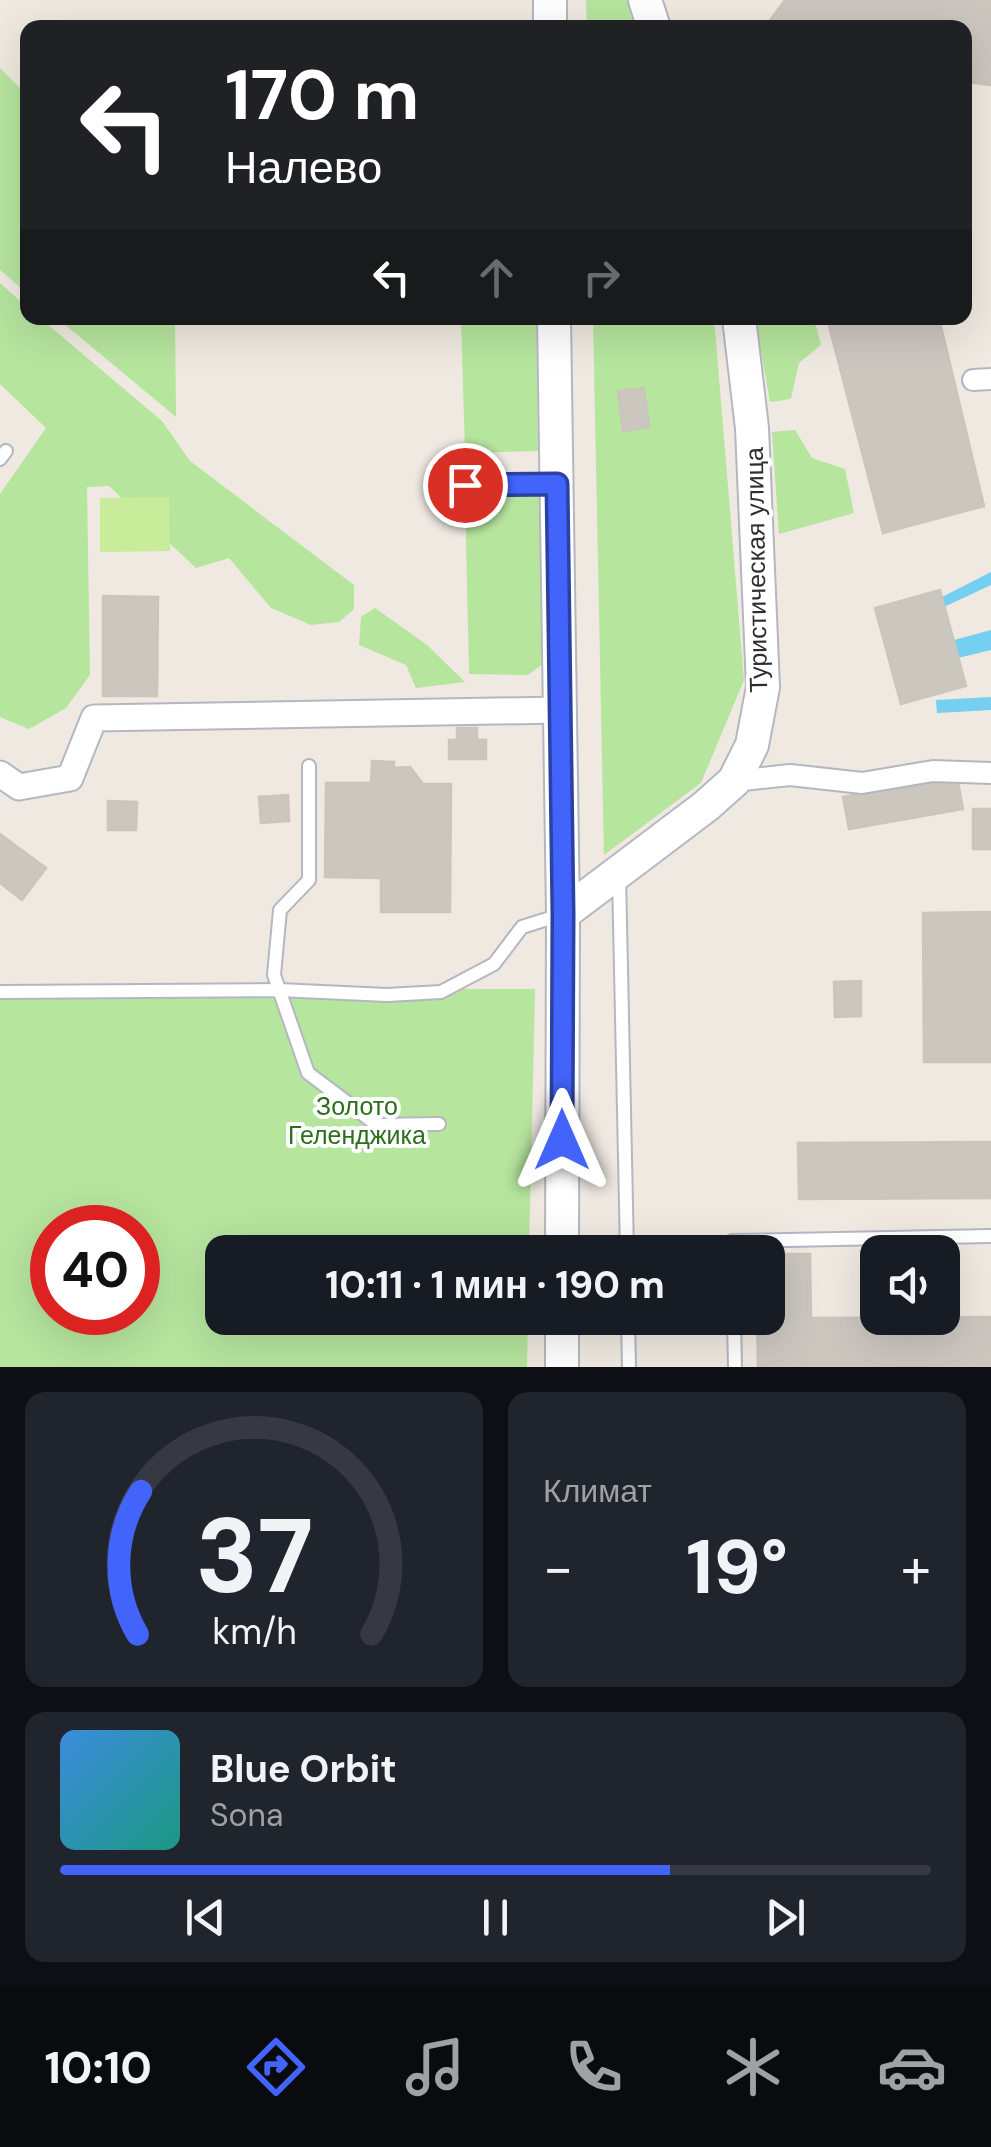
<!DOCTYPE html>
<html lang="ru">
<meta charset="utf-8">
<style>
:root{--surface:#171b24;--page:#20242c;--text:#f1f3f6;--muted:#9ea1a6;--line:#363941;--accent:#4264fb}
body{margin:0;font-family:"DM Sans",sans-serif;background:var(--page);color:var(--text);height:100vh;display:flex;flex-direction:column;font-size:38px;white-space:nowrap}
*{box-sizing:border-box;margin:0}
p{font-size:32px;color:var(--muted)}
.icon{flex:none;width:55px;height:55px;fill:none;stroke:currentColor;stroke-width:2;stroke-linecap:round;stroke-linejoin:round}
.map{position:relative;height:1367px;overflow:hidden}
.side{display:flex;flex-direction:column;gap:25px;padding:25px;background:#0d0f14;flex:1}
.side>*{flex:none}
.top-card{position:absolute;left:20px;top:20px;width:952px;height:305px;border-radius:20px;box-shadow:0 10px 40px #0002;background:#202124;color:#fff;overflow:hidden}
.fabs{position:absolute;left:860px;top:1235px;display:grid;gap:20px}
.fabs a{display:grid;place-items:center;width:100px;height:100px;border-radius:20px;background:var(--surface);box-shadow:0 10px 40px #0002;font-size:50px}
.speed{position:absolute;left:30px;top:1205px;display:flex;gap:20px;font-size:50px;font-weight:700;text-align:center}
.speed>*{display:grid;place-content:center;width:130px;height:130px;border-radius:50%;background:var(--surface);box-shadow:0 10px 40px #0002;line-height:1}
.speed .limit{border:15px solid #d22;background:#fff;color:#111}
.pin{position:absolute;display:grid;place-items:center;width:85px;height:85px;color:#fff;margin:-42px;border:5px solid #fff;border-radius:50%;box-shadow:0 2px 10px #0007}
.me{position:absolute;width:110px;margin:-55px;rotate:0deg;stroke-linejoin:round;filter:drop-shadow(0 0 8px #0008)}
.turn{display:flex;align-items:center;gap:35px;height:210px;padding:0 40px;font-size:45px}
.turn .icon{width:130px;height:130px;stroke-width:2.5}
.turn b{display:block;font-size:70px;line-height:85px}
.lanes{display:flex;align-items:center;height:95px;padding:0 40px;background:#0003;justify-content:center;gap:50px;direction:ltr}
.lanes .off{opacity:.35}
.big{font-size:75px;font-weight:700;line-height:1.1}
.side .card{flex:1;display:flex;flex-direction:column;justify-content:center;gap:15px;min-width:0;padding:0 35px;border-radius:20px;background:var(--page)}
.side .dial{align-items:center;gap:0}
.dial svg{height:260px;overflow:visible;fill:none;stroke:var(--line);stroke-width:7;stroke-linecap:round;text-anchor:middle}
.dial text{fill:var(--text);stroke:none}
.song{display:flex;align-items:center;gap:30px}
.cover{width:120px;height:120px;border-radius:15px;background:linear-gradient(135deg,hsl(210 70% 55%),hsl(170 70% 35%))}
.played{height:10px;border-radius:5px;background:linear-gradient(90deg,var(--accent) 70%,var(--line) 70%)}
.keys{display:flex;justify-content:space-around;direction:ltr}
.heat{display:flex;justify-content:space-between;align-items:center;font-size:55px;direction:ltr}
.side .tiles{flex:1;display:grid;gap:25px;grid-template-columns:1fr 1fr}
.card:last-child{grid-column:span 2}
.trip{position:absolute;left:205px;top:1235px;width:580px;height:100px;border-radius:20px;background:var(--surface);box-shadow:0 10px 40px #0002;font-weight:700;line-height:100px;text-align:center}
.menu{display:flex;height:160px;justify-content:space-around;align-items:center;background:#090b0e;color:var(--muted)}
.menu .icon{width:70px;height:70px}
.menu .on{color:var(--accent)}
.menu b{font-size:45px;color:var(--text)}
.map>svg:first-child{display:block}
.green{fill:#b6e59e;fill-rule:evenodd}
.pitch{fill:#c9ec9a}
.water{fill:#75cff0}
.building{fill:#cbc7bf;stroke:#cbc5ba;stroke-width:2.5}
.lines{fill:none;stroke-linecap:round;stroke-linejoin:round}
.service-casing{stroke:#b4b7c1;stroke-width:16}
.pedestrian-casing{stroke:#b4b7c1;stroke-width:24}
.minor-casing{stroke:#b4b7c1;stroke-width:29}
.tertiary-casing{stroke:#b4b7c1;stroke-width:36}
.service{stroke:#fff;stroke-width:12}
.pedestrian{stroke:#fff;stroke-width:20}
.minor{stroke:#fff;stroke-width:25}
.tertiary{stroke:#fff;stroke-width:32}
.route-casing{stroke:#2b41a3;stroke-width:25}
.route{stroke:#4264fb;stroke-width:18}
.labels{text-anchor:middle;stroke-width:8;stroke-linejoin:round;paint-order:stroke}
.street-label{font-size:25px;fill:#2e2e2e;stroke:#fff}
.park-label{font-size:25px;fill:#2c6e1b;stroke:#fff}
</style>
<div class="map">
<svg width="991" height="1367" viewBox="0 0 991 1367">
<rect width="100%" height="100%" fill="#efe9e1"/>
<g class="green">
<path d="M586 0H627L634 27H587Z"/>
<path d="M0 68 27 95V293L0 270Z"/>
<path d="M0 283 27 307 28 318H40L162 421 190 461 354 585V609L339 622 311 625 271 608 229 558 196 568 109 486 87 487 90 675 66 708 29 729 0 717V494L46 428 0 384Z"/>
<path d="M57 318H175L176 417Z"/>
<path d="M461 318H536L538 451 465 453Z"/>
<path d="M593 318H712L715 329 744 680 701 783 604 855Z"/>
<path d="M755 318H814L821 345 799 363 791 399 770 402Z"/>
<path d="M795 430 812 458 845 469 854 513 779 534 772 432Z"/>
<path d="M465 492 542 494 544 663 528 675 469 674Z"/>
<path d="M375 608 427 645 465 682 416 688 406 665 359 645 361 617Z"/>
<path d="M0 989H535L529 1252H222V1318H528L527 1367H0ZM52 1228H138V1312H52Z"/>
</g>
<path class="pitch" d="M169 497 170 551 100 552V498Z"/>
<g class="water">
<path d="M991 572V585L944 607 942 597Z"/>
<path d="M991 630V650L958 658 954 640Z"/>
<path d="M991 697V710L937 713 936 700Z"/>
</g>
<g class="building">
<path d="M785 0H991V85L965 82V28H774L768 23Z"/>
<path d="M827 318H939L984 506 883 533Z"/>
<path d="M644 388 649 427 623 431 618 391Z"/>
<path d="M940 590 966 686 901 704 875 608Z"/>
<path d="M103 596 158 597 157 696H103Z"/>
<path d="M457 728H477V740H486V759H449V740H457Z"/>
<path d="M372 761 394 762V768L410 767 423 784H451L450 912H381V878L325 877 326 783H371Z"/>
<path d="M957 777 963 809 849 829 843 797Z"/>
<path d="M288 795 289 821 261 823 259 797Z"/>
<path d="M108 801 137 802 136 830H108Z"/>
<rect x="973" y="809" width="18" height="40"/>
<path d="M0 834 46 868 22 900 0 883Z"/>
<path d="M991 912V1062H924L923 913Z"/>
<path d="M861 981V1016L835 1017 834 982Z"/>
<path d="M991 1142V1198L799 1199 798 1143Z"/>
<path d="M768 1254H810L811 1318 991 1317V1367H758L757 1318H768Z"/>
</g>
<g class="lines">
<defs>
<g id="service">
<path d="M0 459 6 451"/>
<path d="M435 485H554"/>
<path d="M309 766V880L280 910 274 975 308 1073 377 1125 439 1124"/>
<path d="M619 875 627 1252"/>
<path d="M0 992 279 990 387 995 441 992 494 964 522 927 560 915"/>
<path d="M733 1252 732 1241 991 1236"/>
<path d="M628 1318 629 1367"/>
<path d="M734 1318 735 1367"/>
</g>
<g id="pedestrian">
<path d="M973 380 991 379"/>
<path d="M734 781 790 775 862 783 933 771 991 773"/>
</g>
<path id="minor" d="M0 774 19 787 70 778 94 718 560 710"/>
<g id="tertiary">
<path d="M550 0V28"/>
<path d="M645 0 654 28"/>
<path d="M554 318 563 914 562 1252"/>
<path d="M563 914 706 806 734 781 752 745 763 687 752 428 739 318"/>
<path d="M562 1367V1318"/>
</g>
</defs>
<use href="#service" class="service-casing"/>
<use href="#pedestrian" class="pedestrian-casing"/>
<use href="#minor" class="minor-casing"/>
<use href="#tertiary" class="tertiary-casing"/>
<use href="#service" class="service"/>
<use href="#pedestrian" class="pedestrian"/>
<use href="#minor" class="minor"/>
<use href="#tertiary" class="tertiary"/>
</g>
<g class="lines">
<defs>
<path id="route" d="M465 485 557 484 563 914 562 1140"/>
</defs>
<use href="#route" class="route-casing"/>
<use href="#route" class="route"/>
</g>
<g class="labels">
<g class="street-label">
<text transform="translate(756 570) rotate(-91)" y="9">Туристическая улица</text>
</g>
<g class="park-label">
<text x="357" y="1115">Золото<tspan x="357" dy="29">Геленджика</tspan></text>
</g>
</g>
</svg>
<div class="fabs">
<a><svg class="icon" aria-label="sound" viewBox="0 0 24 24"><path d="M4 9h4l5-4v14l-5-4H4zM17 9q2 3 0 6"/></svg></a>
</div>
<div class="speed"><div class="limit">40</div></div>
<div class="pin" style="left:465px;top:485px;background:#d93025"><svg class="icon" aria-label="arrive" viewBox="0 0 24 24"><path d="M6 21V4h12l-3 4 3 4H6"/></svg></div>
<svg class="me" style="left:562px;top:1140px" viewBox="-20 -20 40 40"><path d="M0-17L14 15 0 8-14 15z" fill="#4264fb" stroke="#fff" stroke-width="4"/></svg>
<div class="trip">10:11 · 1 мин · 190 m</div>
<div class="top-card">
<div class="turn"><svg class="icon" aria-label="left" viewBox="0 0 24 24"><path d="M17 20v-9H6M10 6l-5 5 5 5"/></svg><div><b>170 m</b>Налево</div></div>
<div class="lanes"><svg class="icon" aria-label="left" viewBox="0 0 24 24"><path d="M17 20v-9H6M10 6l-5 5 5 5"/></svg><svg class="icon off" aria-label="ahead" viewBox="0 0 24 24"><path d="M12 20V5M6 11l6-6 6 6"/></svg><svg class="icon off" aria-label="right" viewBox="0 0 24 24"><path d="M7 20v-9h11M14 6l5 5-5 5"/></svg></div>
</div>
</div>
<section class="side">
<div class="tiles">
<div class="card dial"><svg viewBox="0 0 100 80">
<path d="M14 69A42 42 0 1 1 86 69"/>
<path d="M14 69A42 42 0 0 1 15 25" stroke="#4264fb"/>
<text x="50" y="56" font-size="32" font-weight="700">37</text>
<text x="50" y="72" font-size="11">km/h</text>
</svg></div>
<div class="card"><p>Климат</p>
<div class="heat"><a>−</a><b class="big">19°</b><a>+</a></div>
</div>
<div class="card">
<div class="song"><i class="cover"></i><div><b>Blue Orbit</b><p>Sona</p></div></div>
<div class="played"></div>
<div class="keys"><svg class="icon" aria-label="previous" viewBox="0 0 24 24"><path d="M18 5L8 12l10 7zM5 5v14"/></svg><svg class="icon" aria-label="pause" viewBox="0 0 24 24"><path d="M8 5v14M16 5v14"/></svg><svg class="icon" aria-label="next" viewBox="0 0 24 24"><path d="M6 5l10 7-10 7zM19 5v14"/></svg></div>
</div>
</div>
</section>
<nav class="menu">
<b>10:10</b>
<svg class="icon on" aria-label="directions" viewBox="0 0 24 24"><path d="M12 3l9 9-9 9-9-9zM9 14v-3h6M13 9l2 2-2 2"/></svg>
<svg class="icon" aria-label="music" viewBox="0 0 24 24"><path d="M9 18V5l10-2v13"/><circle cx="6" cy="18" r="3"/><circle cx="16" cy="16" r="3"/></svg>
<svg class="icon" aria-label="phone" viewBox="0 0 24 24"><path d="M5 4h4l2 5-3 2q2 4 5 5l2-3 5 2v4C11 20 4 13 5 4z"/></svg>
<svg class="icon" aria-label="climate" viewBox="0 0 24 24"><path d="M12 3v18M4 7l16 10M4 17L20 7"/></svg>
<svg class="icon" aria-label="car" viewBox="0 0 24 24"><path d="M5 17H2v-5l4-1 3-4h7l3 4 3 1v5h-3M9 17h6M6 11h13"/><circle cx="7" cy="17" r="2"/><circle cx="17" cy="17" r="2"/></svg>
</nav>
